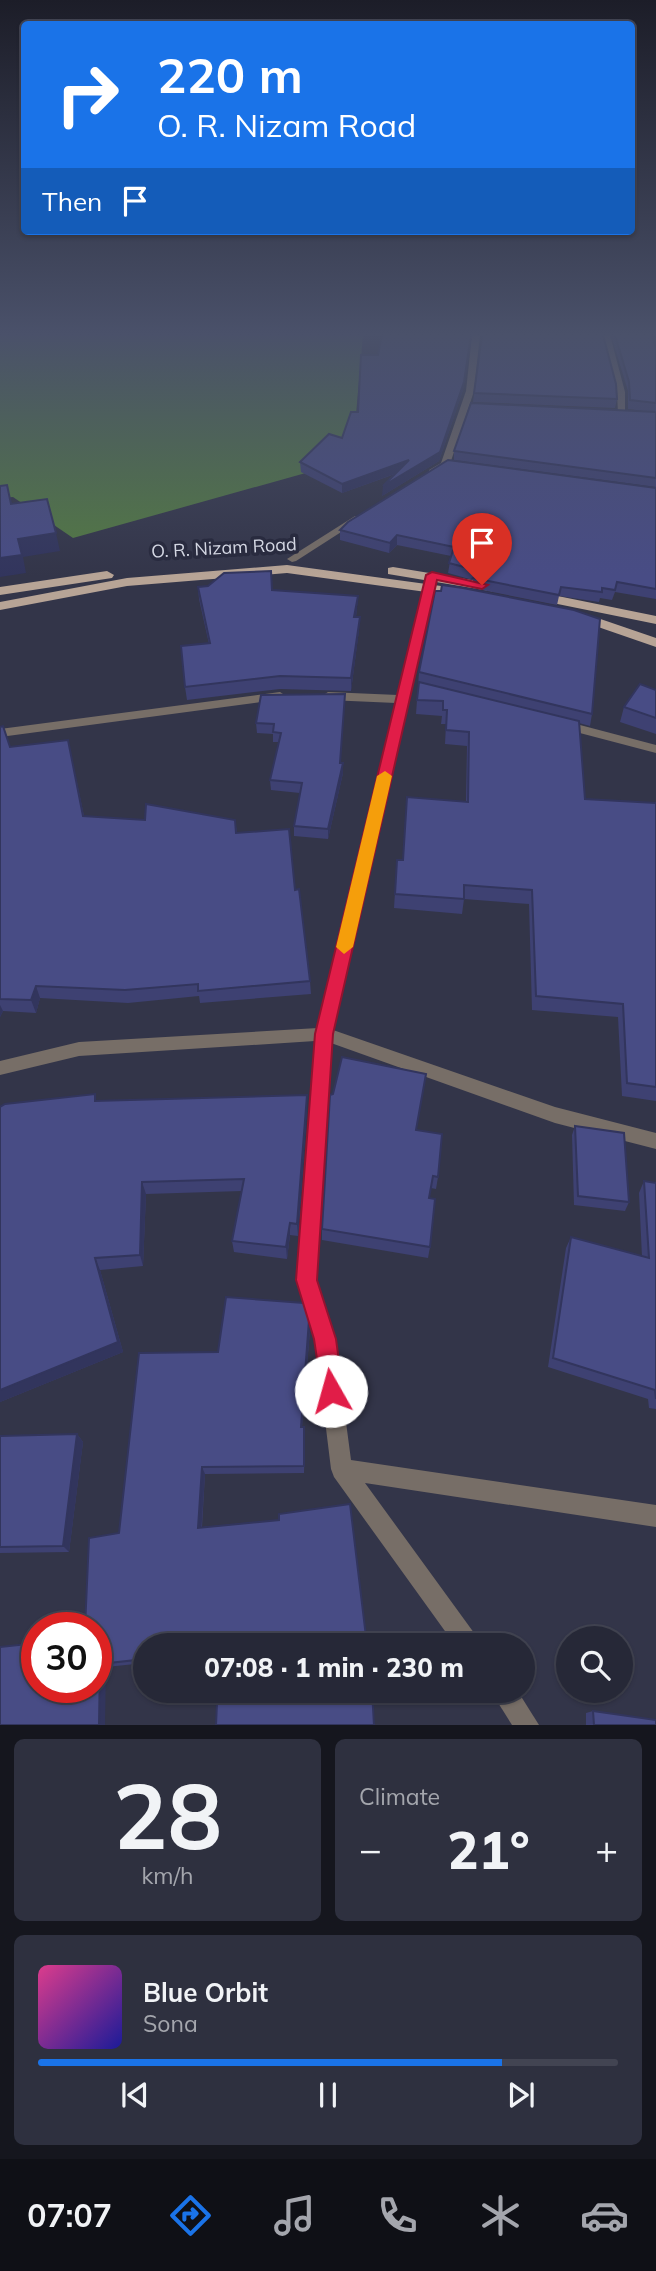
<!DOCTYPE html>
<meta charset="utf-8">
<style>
:root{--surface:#262837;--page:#2e303f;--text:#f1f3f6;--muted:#a4a6ad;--line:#424452;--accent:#1a73e8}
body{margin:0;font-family:Mulish,sans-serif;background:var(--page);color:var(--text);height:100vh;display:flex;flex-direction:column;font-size:26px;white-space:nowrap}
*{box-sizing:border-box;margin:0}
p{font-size:23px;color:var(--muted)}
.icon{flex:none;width:38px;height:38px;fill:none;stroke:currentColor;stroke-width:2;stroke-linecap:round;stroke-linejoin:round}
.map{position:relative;height:1725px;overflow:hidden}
.drawer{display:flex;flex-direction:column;gap:14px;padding:14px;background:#15161e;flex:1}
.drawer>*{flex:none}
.top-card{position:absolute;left:21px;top:21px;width:614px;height:214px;border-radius:7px;box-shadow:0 2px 5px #0004,0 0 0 2px var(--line);background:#1a73e8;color:#fff;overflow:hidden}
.controls{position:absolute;left:556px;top:1626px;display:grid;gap:14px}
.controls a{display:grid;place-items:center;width:77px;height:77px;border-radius:50%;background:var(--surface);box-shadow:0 2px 5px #0004,0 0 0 2px var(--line);font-size:35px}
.speed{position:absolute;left:21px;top:1612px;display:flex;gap:14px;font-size:35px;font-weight:700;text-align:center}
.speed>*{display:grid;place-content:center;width:91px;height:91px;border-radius:50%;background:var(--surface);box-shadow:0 2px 5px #0004,0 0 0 2px var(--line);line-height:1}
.speed .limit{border:10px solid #d22;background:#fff;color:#111}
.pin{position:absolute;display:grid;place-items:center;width:60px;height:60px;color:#fff;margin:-72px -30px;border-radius:50% 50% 50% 0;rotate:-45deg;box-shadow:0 0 7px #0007}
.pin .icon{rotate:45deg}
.me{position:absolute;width:77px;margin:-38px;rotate:353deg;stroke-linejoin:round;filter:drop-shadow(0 0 5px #0008)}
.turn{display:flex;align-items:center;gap:24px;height:147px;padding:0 21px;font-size:32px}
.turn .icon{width:91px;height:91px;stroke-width:2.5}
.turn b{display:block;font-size:49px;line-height:60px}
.then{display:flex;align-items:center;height:66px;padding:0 21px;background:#0003;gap:14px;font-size:26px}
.big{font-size:52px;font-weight:800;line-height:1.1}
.drawer .widget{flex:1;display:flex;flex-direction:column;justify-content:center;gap:10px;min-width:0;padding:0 24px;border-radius:10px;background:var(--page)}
.drawer .dial{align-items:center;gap:0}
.dial b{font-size:91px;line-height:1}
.song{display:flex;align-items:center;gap:21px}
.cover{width:84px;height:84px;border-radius:10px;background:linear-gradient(135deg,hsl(330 70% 55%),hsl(240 70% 35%))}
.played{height:7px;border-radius:4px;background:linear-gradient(90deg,var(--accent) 80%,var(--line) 80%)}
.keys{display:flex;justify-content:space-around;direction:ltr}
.heat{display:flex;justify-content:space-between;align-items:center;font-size:38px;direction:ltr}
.drawer .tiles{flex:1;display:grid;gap:14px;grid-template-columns:1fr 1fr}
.widget:last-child{grid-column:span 2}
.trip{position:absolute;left:133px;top:1633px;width:402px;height:70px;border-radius:35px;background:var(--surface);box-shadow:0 2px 5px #0004,0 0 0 2px var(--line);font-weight:800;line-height:70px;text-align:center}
.menu{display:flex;height:112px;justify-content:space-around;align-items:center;background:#0f1016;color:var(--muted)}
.menu .icon{width:49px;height:49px}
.menu .current{color:var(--accent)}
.menu b{font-size:32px;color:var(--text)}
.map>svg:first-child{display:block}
.forest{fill:#537a43}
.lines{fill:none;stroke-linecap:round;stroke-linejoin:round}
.street{fill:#776e67;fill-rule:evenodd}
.primary{fill:#b7a496;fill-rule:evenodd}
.wall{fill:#3e4172}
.shaded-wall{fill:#32355d}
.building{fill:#484c85;stroke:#32355d;stroke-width:2}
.route{fill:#e11d48;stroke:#92132f;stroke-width:2}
.slow{fill:#f59e0b}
.labels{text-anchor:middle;stroke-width:7;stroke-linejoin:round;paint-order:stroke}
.far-street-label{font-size:18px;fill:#d3d6e2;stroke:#292b3f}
</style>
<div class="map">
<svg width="656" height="1725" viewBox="0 0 656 1725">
<rect width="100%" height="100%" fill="#333549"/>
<path class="forest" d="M0 335H363L352 460 73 538 13 497 0 498Z"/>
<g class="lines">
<g class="street">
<path d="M472 335H480L474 391 450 464 435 474H429V470L441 463 466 391Z"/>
<path d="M602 335H610L625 392V416L618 414 617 392Z"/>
<path d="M355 516 363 518 296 561 292 562 287 559Z"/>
<path d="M432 572 437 575 333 1030 555 1107 656 1133V1149L555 1123 331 1043 317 1280 335 1339 351 1460 656 1505V1527L365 1483 477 1637 481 1645H455L334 1477 331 1469 315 1339 297 1280 315 1041 79 1056 0 1075V1061L79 1042 318 1028 396 703 328 700 322 696 328 692 398 695 427 575Z"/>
<path d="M280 692 286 696 284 699 0 737V729Z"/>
<path d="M561 720 656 745V753L557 727 555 724 557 721Z"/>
<path d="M490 1690H517L539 1725H512Z"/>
</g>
<g class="primary">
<path d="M287 565 463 589 470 593 463 597 287 573 127 586 0 610V602L127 578Z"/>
<path d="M393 567 496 584 503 588 496 592 388 574V568Z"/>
<path d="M107 571 114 575 112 578 0 595V587Z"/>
<path d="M538 592 656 616V624L533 599V593Z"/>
<path d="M580 612 656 638V647L575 619V613Z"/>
</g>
</g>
<g class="wall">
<path d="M472 335 463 390 439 461 382 496 395 474 342 493 301 472 300 462 342 438 358 412 378 355Z"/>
<path d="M480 335H603L617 399 615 408 473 402 482 335Z"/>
<path d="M611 335H656H652L656 349V487L454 460V451L652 412 628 409V391Z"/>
<path d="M656 488V599L615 592 612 600 600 598 599 602 559 596 557 605 472 588 473 580 448 573 451 556 397 545 389 553 340 540V530Z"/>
<path d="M198 587 272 590 358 596 356 617 359 630 351 691 280 689 187 700 185 687 209 644 199 599Z"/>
<path d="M419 672 592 714 590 726 579 723 585 799 656 803V1101L622 1096 618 1017 532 1010 529 904 464 899 462 914 394 908 397 860H403L466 801 467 746 445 744 446 724H441L442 716 416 714Z"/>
<path d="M656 690V734L620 722 624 707Z"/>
<path d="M345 694 340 763H343V773L328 839 294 836V826L300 793 271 790 270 780 279 742H273V734L257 733 256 723Z"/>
<path d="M0 727 10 747 68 740 84 816 145 820H235L237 833 295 890 310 981 311 994 200 1003 199 996 128 1003 40 998 36 1013 3 1011 0 1017Z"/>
<path d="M424 1087 416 1130 438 1177 436 1189 431 1188 429 1198 430 1247 428 1258 322 1240V1229Z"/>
<path d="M307 1095V1108L298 1236 290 1235 287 1259 234 1252 232 1241 242 1191 146 1194 143 1266 100 1270 123 1352 0 1402 97 1101Z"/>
<path d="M575 1126 629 1202 625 1211 574 1205 572 1135Z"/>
<path d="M644 1181 656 1183V1409L649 1408 648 1399 548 1367 566 1248 571 1237 642 1257 639 1193Z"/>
<path d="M310 1330 302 1427 305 1435 304 1473 205 1474 202 1527 279 1520 350 1504 145 1645V1663L106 1667 96 1687 119 1533 218 1352Z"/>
<path d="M77 1434 83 1442 69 1552 0 1553V1436Z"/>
<path d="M593 1711 656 1725H586V1713Z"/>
</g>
<g class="shaded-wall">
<path d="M472 335 463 390 439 461 382 496 383 486 440 452Z"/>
<path d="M409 460 408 469 342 493V484Z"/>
<path d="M56 533 60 551 23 557 26 573 0 577V558L18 539Z"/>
<path d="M397 535V545L389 553 390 543Z"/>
<path d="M358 596 357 609 354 630V617Z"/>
<path d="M360 617 359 630 351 691V678Z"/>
<path d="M343 763V773L328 839V829Z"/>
<path d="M36 986 40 998 36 1013 31 1000Z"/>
<path d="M0 1005 3 1011 0 1017Z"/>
<path d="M307 1095V1108L298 1236 297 1224Z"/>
<path d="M142 1182 146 1194 143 1266 140 1255Z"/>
<path d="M290 1223V1235L287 1259 286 1247Z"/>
<path d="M95 1258 100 1270 123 1352 0 1402V1390Z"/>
<path d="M309 1320 310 1330 301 1435V1427Z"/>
<path d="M77 1434 83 1442 69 1552 63 1546Z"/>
<path d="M202 1467 205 1474 201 1534 198 1528Z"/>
<path d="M100 1664 106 1667 105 1725H99Z"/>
</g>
<g class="building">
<path d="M382 335H471L464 382 440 452 383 486 409 460 342 484 300 462 329 434 342 438 351 412H358L361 355H378Z"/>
<path d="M482 335H603L616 384 617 399 474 393Z"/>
<path d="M615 335H652L656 349V403L630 400 629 382Z"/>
<path d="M471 403 656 412V478L454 451Z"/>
<path d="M448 460 656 488V589L617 582 615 590 602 588V592L561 587 559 595 473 578 480 574 479 571 449 563 454 547 397 535 390 543 340 530 348 522Z"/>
<path d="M7 485 11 504 47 499 56 533 18 539 22 555 0 558V486Z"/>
<path d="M271 571 272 590 358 596 354 617H360L351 678 280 676 185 687 181 646 210 643 198 587 208 586 224 573Z"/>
<path d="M442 585 463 588 574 610 600 619 592 714 419 672 435 591H441Z"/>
<path d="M419 682 579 721 585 799 656 803V1087L627 1083 623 1004 536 996 532 890 464 885V899L395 894 397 860H403L407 797 468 802 469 732 446 730 447 710H443V701L417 700Z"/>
<path d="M640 684 656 690V718L624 707Z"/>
<path d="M345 694 340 763H343L328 829 294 826 302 783 270 780 281 733 273 732 274 724 256 723 261 695Z"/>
<path d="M3 726 10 747 68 740 83 816 145 820 146 804 235 820 236 833 289 829 295 890 299 889 310 981 198 991V984L125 990 36 986 31 1000 0 999V727Z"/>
<path d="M342 1057 426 1074 416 1130 442 1134 438 1177 433 1176 429 1198 435 1199 430 1247 322 1229 330 1095 333 1094Z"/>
<path d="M95 1094V1101L307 1095 297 1224 290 1223 286 1247 232 1241 244 1179 142 1182 140 1255 95 1258 118 1342 0 1390V1107L5 1104Z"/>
<path d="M575 1126 624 1133 629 1202 578 1196Z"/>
<path d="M644 1181 656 1183V1399L655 1390 553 1358 571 1237 649 1258Z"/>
<path d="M226 1297 304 1303 309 1320 301 1427H304V1466L202 1467 198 1528 279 1520V1514L350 1504 367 1645H145V1659L100 1664 99 1725H0V1647L37 1643V1687H96V1628H85L89 1538 119 1533 139 1353 218 1352Z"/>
<path d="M77 1434 63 1546 0 1547V1436Z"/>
<path d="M292 1690H372L374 1725H216L217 1703 293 1702Z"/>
<path d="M593 1711 656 1720V1725H594Z"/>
</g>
<linearGradient id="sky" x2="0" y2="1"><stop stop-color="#1c1d28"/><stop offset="0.58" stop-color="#4a516a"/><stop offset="1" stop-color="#4a516a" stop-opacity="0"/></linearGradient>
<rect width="656" height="576" fill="url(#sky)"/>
<path class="route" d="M432 572 488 585 482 589 437 580 333 1034 317 1280 336 1339 343 1391 340 1399 331 1402 323 1399 314 1339 296 1280 315 1034 426 575Z"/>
<path class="slow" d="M385 771 392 776 353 947 344 954 336 947 377 776Z"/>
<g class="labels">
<g class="far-street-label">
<text transform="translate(224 548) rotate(-3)" y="6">O. R. Nizam Road</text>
</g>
</g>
</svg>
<div class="controls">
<a><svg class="icon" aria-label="search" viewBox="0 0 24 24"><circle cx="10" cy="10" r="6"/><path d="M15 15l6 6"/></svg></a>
</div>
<div class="speed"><div class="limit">30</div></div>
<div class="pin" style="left:482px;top:585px;background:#d93025"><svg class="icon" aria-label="arrive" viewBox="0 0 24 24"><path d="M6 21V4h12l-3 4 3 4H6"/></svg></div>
<svg class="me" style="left:331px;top:1391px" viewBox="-20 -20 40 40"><circle r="19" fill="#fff"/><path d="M0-13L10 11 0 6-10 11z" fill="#e11d48"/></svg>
<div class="trip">07:08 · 1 min · 230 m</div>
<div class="top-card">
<div class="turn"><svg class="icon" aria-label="right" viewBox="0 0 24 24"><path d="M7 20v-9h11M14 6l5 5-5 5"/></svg><div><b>220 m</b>O. R. Nizam Road</div></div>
<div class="then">Then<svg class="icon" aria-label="arrive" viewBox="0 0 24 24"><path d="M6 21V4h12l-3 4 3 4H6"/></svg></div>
</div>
</div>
<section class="drawer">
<div class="tiles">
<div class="widget dial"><b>28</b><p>km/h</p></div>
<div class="widget"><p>Climate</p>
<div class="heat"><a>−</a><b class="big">21°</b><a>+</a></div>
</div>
<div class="widget">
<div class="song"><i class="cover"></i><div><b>Blue Orbit</b><p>Sona</p></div></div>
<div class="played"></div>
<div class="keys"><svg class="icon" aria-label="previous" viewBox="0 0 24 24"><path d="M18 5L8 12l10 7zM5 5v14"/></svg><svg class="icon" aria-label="pause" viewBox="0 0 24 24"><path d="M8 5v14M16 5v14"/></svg><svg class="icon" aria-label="next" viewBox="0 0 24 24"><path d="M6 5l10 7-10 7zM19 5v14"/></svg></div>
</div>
</div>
</section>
<nav class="menu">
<b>07:07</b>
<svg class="icon current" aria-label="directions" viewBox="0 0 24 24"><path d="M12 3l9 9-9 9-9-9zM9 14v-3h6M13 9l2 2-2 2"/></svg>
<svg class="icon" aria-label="music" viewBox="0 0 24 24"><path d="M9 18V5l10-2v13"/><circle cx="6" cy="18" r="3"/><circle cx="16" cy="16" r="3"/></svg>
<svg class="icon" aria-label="phone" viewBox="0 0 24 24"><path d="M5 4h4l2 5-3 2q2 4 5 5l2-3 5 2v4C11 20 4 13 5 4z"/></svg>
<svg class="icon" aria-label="climate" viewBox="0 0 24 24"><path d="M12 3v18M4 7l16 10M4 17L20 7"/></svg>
<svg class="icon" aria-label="car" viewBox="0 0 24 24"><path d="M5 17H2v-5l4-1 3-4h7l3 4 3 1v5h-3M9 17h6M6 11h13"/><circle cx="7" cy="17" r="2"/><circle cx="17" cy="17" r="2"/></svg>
</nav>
